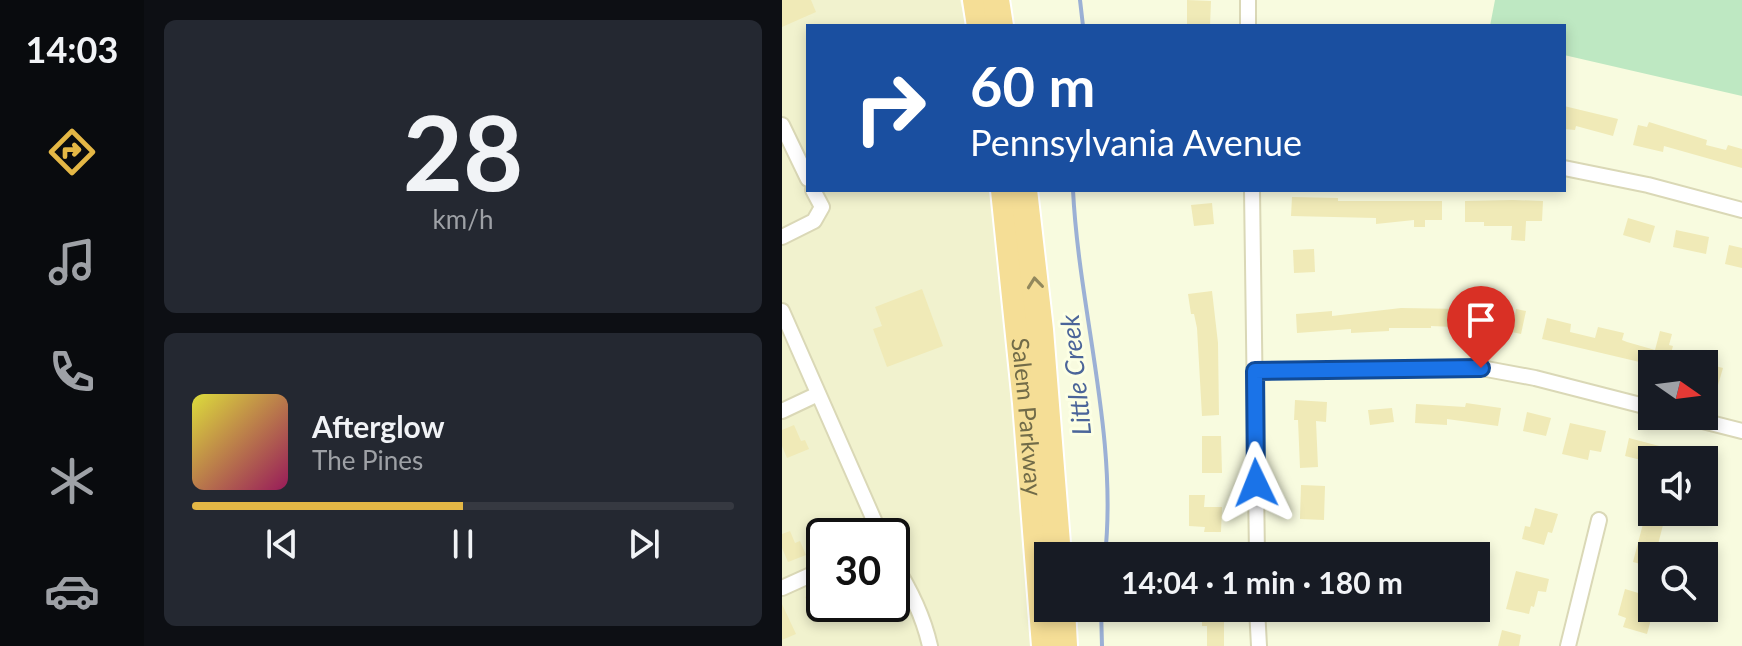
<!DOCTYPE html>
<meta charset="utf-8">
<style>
:root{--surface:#171b24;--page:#242831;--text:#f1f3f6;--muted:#9ea1a6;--line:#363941;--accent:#e4b745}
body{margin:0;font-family:Lato,sans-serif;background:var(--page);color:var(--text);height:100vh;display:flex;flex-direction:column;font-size:30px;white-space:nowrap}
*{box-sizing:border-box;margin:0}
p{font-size:26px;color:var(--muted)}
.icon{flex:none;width:44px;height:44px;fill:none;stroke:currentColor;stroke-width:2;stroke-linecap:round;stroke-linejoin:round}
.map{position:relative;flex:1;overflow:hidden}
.details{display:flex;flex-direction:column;gap:20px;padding:20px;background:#0d0f14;width:638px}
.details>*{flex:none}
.hud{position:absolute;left:24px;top:24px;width:760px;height:168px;border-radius:0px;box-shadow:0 4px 12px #0003;background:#1a4fa0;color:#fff;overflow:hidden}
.needle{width:52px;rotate:104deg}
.buttons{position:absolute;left:856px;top:350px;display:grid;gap:16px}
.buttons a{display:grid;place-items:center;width:80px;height:80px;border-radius:0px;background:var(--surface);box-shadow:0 4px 12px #0003;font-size:40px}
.speed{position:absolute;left:24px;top:518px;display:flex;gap:16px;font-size:40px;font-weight:700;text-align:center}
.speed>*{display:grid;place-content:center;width:104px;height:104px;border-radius:50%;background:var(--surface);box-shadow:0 4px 12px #0003;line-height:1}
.speed .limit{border:4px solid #111;border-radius:12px;background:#fff;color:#111}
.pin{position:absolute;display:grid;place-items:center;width:68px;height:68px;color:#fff;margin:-82px -34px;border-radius:50% 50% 50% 0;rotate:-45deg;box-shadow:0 0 8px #0007}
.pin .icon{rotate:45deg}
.me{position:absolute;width:88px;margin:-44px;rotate:358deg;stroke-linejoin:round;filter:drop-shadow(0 0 6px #0008)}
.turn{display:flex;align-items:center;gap:28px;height:168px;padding:0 32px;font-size:36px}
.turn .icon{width:104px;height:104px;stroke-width:2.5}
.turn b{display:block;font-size:56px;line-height:68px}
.details .widget{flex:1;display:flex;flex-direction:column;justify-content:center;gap:12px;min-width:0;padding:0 28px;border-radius:12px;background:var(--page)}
.details .dial{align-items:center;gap:0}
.dial b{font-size:104px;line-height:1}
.song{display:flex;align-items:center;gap:24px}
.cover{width:96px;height:96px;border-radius:12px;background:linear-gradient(135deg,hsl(60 70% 55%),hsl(330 70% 35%))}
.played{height:8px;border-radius:4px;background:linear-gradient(90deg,var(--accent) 50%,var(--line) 50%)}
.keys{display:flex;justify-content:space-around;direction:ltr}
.trip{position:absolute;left:252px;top:542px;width:456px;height:80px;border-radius:0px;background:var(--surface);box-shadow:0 4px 12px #0003;font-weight:700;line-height:80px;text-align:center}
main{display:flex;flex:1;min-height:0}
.dock{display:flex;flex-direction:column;width:144px;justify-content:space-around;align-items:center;background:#090b0e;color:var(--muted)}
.dock .icon{width:56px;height:56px}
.dock .current{color:var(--accent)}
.dock b{font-size:36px;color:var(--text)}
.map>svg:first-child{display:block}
.residential{fill:#f1f2ce;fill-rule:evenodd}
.green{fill:#bee8c2}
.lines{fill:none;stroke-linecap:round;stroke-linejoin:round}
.stream{stroke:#9bb0d5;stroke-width:4}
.building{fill:#f0eab7}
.street-casing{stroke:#dad8b6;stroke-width:18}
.highway-casing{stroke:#fff;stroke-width:30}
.street{stroke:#fff;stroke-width:14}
.highway{stroke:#f5de96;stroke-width:26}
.oneway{stroke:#92885c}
.route-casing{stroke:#114b97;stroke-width:20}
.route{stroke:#1a73e8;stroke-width:14}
.labels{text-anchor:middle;stroke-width:6;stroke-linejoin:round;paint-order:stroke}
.street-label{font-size:24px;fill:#716b48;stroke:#fcffe4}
.water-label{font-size:26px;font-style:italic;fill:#4b6599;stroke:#fcffe4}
</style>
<main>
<nav class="dock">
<b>14:03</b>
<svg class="icon current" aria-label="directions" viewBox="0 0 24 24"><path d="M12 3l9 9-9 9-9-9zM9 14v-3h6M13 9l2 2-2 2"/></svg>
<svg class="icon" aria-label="music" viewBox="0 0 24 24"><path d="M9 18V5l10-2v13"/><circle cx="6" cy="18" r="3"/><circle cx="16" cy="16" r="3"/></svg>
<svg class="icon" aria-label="phone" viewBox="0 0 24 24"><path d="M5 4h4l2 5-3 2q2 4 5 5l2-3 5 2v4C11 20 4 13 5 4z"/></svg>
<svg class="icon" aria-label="climate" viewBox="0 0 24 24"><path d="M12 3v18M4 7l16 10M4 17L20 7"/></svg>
<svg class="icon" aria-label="car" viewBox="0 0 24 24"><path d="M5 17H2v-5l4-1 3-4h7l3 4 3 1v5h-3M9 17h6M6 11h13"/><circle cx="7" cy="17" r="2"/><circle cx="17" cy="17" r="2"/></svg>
</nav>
<section class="details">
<div class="widget dial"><b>28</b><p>km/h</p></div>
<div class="widget">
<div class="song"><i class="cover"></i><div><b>Afterglow</b><p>The Pines</p></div></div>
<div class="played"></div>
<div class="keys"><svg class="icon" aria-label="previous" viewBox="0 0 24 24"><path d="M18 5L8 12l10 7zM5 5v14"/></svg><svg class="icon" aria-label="pause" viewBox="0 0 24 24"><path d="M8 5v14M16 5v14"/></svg><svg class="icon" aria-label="next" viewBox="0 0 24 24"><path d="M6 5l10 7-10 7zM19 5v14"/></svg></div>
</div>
</section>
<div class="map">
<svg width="960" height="646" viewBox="0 0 960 646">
<rect width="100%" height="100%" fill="#f8fbdf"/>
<path class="residential" d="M0 0H178L184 26H26V190H222L267 646H0ZM42 536H110V604H42Z"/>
<path class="green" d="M713 0H960V96L782 55V26H708Z"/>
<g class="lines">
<g class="stream">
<path d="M298 0 301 26"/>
<path d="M291 190C297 311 336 435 323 556"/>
<path d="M319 608 320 646"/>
</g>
</g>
<g class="building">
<path d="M0 0H29L34 12 0 27Z"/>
<path d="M405 0 429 1 428 26H405Z"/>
<path d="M782 106 836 119 831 136 794 126 793 130 782 129Z"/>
<path d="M867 122 925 140 924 145 944 150 946 145 960 149V168L882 146 881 152 851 145 856 125 865 127Z"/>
<path d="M510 197 556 198V201H660V220H643V227H632V220L594 224V218L509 216Z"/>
<path d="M731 200 761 201 760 221H744L743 241 729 240 730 226H702V222H683V201Z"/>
<path d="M430 203 432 224 412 226 409 205Z"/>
<path d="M846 218 873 226 868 243 841 235Z"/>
<path d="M894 230 927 237 924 254 891 247Z"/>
<path d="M947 245 960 248V268L943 264Z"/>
<path d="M532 249 533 272 512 273 511 250Z"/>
<path d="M140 289 161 346 105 367 91 329 100 326 93 307Z"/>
<path d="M430 291 436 343 437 415 420 416 415 328 412 314H409L406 294Z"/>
<path d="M683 293 697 294 695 328 649 326V328H607V331L569 333V329L515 333 514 314 550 311V316L619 308 682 309Z"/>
<path d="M734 309 744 311 739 334 716 329 720 312 733 315Z"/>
<path d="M765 318 789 324 788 332 813 338 816 327 842 333 840 340 845 342 873 350 878 331 890 334 887 345 891 346 886 364H866L760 339Z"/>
<path d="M922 363 941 368 936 385 922 382Z"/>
<path d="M513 400 545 402 544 422 534 421 536 467 518 468 516 420H512Z"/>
<path d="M684 403 719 408 716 426 665 419V425L633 423 634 404 683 407Z"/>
<path d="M610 408 612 422 588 425 586 410Z"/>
<path d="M745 412 769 418 764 436 741 431Z"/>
<path d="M788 423 824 431 819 452 808 450 806 460 780 454Z"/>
<path d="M12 425 19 441 23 440 27 449 5 458 0 446V430Z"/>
<path d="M420 436H439L440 473H420Z"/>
<path d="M847 438 881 447 878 458 869 455 867 462 843 456Z"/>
<path d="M519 485 543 486 542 520 518 519Z"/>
<path d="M407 495H423L422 507H440L439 532H422L423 527 407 526Z"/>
<path d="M753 508 776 514 770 533 766 532 762 545 740 539 743 526 748 527Z"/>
<path d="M862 520 881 525 873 556H870V567L851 562Z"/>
<path d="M8 531 13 543 18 541 24 555 6 562 0 548V534Z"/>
<path d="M734 571 767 579 764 592 756 591 752 607 749 606 747 614 724 609Z"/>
<path d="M42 588V609L32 614 23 597Z"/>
<path d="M843 589 863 595 859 608 871 612 865 634 841 627 844 618 836 615Z"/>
<path d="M0 604 14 634 0 640Z"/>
<path d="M420 608H442V646H425V626H420Z"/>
<path d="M720 630 739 635 737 646H716Z"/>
</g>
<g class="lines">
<defs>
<g id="street">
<path d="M466 26V0"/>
<path d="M0 125 26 179"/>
<path d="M782 168 866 185 960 210"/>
<path d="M470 190 475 556"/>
<path d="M0 237 32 221 40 207 31 190"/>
<path d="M0 311 99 536"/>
<path d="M473 371 699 368 753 378 870 408"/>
<path d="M0 411 36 394"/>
<path d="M901 416 960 431"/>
<path d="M110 561C127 587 141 615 148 646"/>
<path d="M0 588 42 569"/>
<path d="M475 608 477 646"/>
<path d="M786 646 817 520"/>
</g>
<g id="highway">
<path d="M194 0 198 26"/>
<path d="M214 0 218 26"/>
<path id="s1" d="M222 190 244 403 263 646"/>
<path d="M242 190 258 330 276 556"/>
<path d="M280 608 282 646"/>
</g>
</defs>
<use href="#street" class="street-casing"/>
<use href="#highway" class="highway-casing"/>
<use href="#street" class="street"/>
<use href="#highway" class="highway"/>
</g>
<defs><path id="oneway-chevron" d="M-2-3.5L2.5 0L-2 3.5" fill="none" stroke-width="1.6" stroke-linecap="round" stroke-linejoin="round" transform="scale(2)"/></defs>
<use class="oneway" href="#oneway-chevron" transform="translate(253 283) rotate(-96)"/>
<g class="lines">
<defs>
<path id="route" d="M474 483 473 371 699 368"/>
</defs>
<use href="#route" class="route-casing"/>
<use href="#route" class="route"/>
</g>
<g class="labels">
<g class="street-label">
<text dy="8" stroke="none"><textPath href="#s1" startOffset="228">Salem Parkway</textPath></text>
</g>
<g class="water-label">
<text transform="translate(294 375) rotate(-96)" y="9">Little Creek</text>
</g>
</g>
</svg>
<div class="buttons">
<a><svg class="needle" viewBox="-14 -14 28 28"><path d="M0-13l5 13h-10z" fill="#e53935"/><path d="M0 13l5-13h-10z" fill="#9ea1a6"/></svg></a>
<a><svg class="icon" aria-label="sound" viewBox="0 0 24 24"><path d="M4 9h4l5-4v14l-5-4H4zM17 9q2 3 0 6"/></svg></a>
<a><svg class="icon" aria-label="search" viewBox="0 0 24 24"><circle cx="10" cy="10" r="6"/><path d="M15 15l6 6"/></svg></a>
</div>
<div class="speed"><div class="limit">30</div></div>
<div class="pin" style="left:699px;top:368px;background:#d93025"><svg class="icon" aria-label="arrive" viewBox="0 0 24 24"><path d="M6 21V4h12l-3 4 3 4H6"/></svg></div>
<svg class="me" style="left:474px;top:483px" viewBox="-20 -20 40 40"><path d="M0-17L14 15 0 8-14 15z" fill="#1a73e8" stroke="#fff" stroke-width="4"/></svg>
<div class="trip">14:04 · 1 min · 180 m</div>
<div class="hud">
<div class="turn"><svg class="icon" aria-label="right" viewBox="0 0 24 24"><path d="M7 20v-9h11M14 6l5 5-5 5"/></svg><div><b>60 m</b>Pennsylvania Avenue</div></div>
</div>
</div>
</main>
